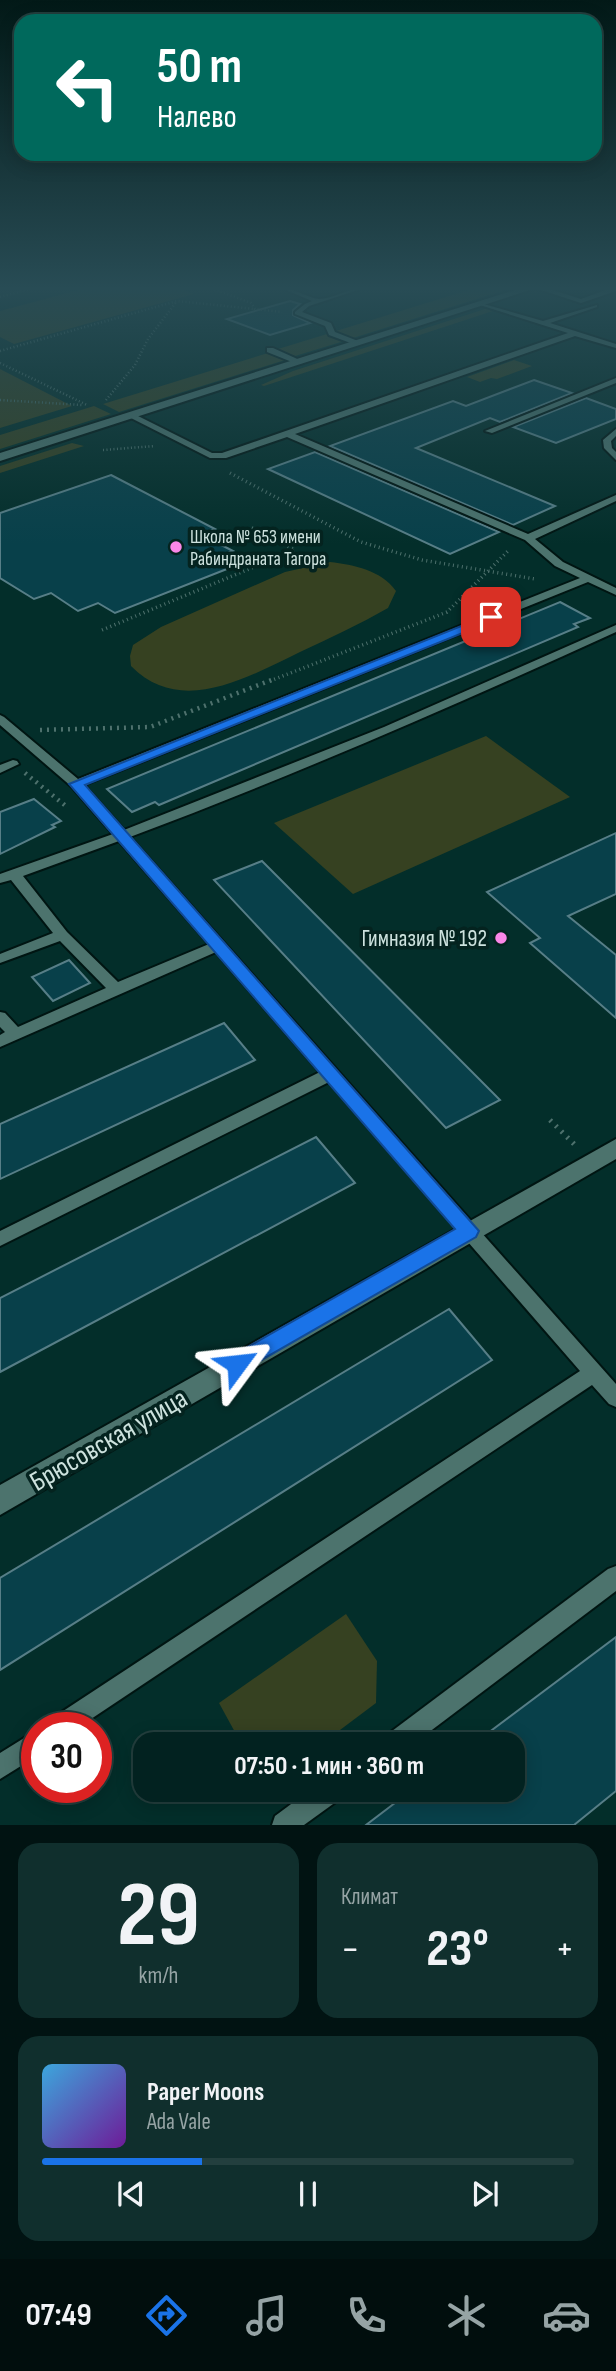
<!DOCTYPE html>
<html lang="ru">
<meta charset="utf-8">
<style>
:root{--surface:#022220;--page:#102f2d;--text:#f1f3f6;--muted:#96a4a5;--line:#233f3e;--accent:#1a73e8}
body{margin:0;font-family:"Sofia Sans Condensed",sans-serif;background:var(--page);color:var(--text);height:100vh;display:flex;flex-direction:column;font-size:26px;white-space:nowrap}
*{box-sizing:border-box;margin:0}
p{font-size:23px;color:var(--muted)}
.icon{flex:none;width:38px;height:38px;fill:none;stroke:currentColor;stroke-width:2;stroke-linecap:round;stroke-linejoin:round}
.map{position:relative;height:1825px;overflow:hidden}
.side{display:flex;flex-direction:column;gap:18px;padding:18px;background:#011312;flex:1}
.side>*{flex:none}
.top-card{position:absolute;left:14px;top:14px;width:588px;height:147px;border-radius:21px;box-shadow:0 4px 18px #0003,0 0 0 2px var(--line);background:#00695c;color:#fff;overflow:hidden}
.speed{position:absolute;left:21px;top:1712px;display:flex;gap:14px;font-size:35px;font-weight:700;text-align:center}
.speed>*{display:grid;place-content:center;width:91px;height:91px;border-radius:50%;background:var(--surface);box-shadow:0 4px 18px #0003,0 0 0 2px var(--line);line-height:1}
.speed .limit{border:10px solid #d22;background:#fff;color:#111}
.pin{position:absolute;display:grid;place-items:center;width:60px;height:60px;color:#fff;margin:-30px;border-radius:14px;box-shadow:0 4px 10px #0006}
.me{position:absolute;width:77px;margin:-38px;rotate:60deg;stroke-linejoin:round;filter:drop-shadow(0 0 5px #0008)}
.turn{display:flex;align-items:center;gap:24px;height:147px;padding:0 28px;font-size:32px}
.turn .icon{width:91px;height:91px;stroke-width:2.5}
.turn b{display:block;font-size:49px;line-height:60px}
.big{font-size:52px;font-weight:700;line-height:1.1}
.side .tile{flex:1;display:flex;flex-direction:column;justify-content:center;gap:10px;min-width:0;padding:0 24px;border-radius:21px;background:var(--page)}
.side .dial{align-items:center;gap:0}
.dial b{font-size:91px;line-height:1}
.song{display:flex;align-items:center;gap:21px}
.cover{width:84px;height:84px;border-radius:10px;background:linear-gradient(135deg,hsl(200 70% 55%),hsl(280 70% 35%))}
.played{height:7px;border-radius:4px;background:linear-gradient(90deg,var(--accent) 30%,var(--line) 30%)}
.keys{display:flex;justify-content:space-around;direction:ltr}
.heat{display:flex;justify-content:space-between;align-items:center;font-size:38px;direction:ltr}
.side .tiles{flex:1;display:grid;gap:18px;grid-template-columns:1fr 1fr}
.tile:last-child{grid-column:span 2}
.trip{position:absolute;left:133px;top:1732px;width:392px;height:70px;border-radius:21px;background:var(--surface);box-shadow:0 4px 18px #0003,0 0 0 2px var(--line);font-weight:700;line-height:70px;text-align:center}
.tab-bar{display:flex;height:112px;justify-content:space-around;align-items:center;background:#010e0d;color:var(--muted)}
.tab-bar .icon{width:49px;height:49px}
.tab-bar .selected{color:var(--accent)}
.tab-bar b{font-size:32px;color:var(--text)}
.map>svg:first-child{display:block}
.green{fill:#364121}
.building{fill:#08404a;stroke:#577e87;stroke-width:2}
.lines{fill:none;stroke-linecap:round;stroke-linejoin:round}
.service-casing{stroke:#001512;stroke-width:4}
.minor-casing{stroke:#001512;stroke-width:4}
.tertiary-casing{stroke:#001512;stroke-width:4}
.path-far3{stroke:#4e716d;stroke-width:2.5;stroke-dasharray:1 2.5;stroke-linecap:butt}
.path-far2{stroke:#4e716d;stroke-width:3.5;stroke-dasharray:1 3.5;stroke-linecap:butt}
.path-far1{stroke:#4e716d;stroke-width:4.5;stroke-dasharray:2 5;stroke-linecap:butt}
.path{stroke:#4e716d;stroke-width:5;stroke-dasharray:2 6;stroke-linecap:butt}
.service{fill:#4c736d;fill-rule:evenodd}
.minor{fill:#4c736d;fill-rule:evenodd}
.tertiary{fill:#4c736d;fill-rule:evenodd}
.route{fill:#1a73e8;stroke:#114b97;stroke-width:2}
.poi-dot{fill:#fa87e8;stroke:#04231f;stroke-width:2.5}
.labels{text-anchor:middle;stroke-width:7;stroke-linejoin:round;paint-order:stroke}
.far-poi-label{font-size:19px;fill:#cde2de;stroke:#04231f;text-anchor:start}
.poi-label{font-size:23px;fill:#cde2de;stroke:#04231f;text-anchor:end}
.near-street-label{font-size:28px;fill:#cde2de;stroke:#04231f}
</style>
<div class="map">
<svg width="616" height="1825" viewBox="0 0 616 1825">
<rect width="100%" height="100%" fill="#032e2a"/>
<g class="green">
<path d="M86 288H179L194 294 14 344 0 337V311Z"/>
<path d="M475 288 505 290 353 338 336 331Z"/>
<path d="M488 308 496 310 264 386 261 385 293 371Z"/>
<path d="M327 334 344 341 295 356 278 349Z"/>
<path d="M268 353 285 360 119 412 103 404Z"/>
<path d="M514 360 532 366 497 379 491 378 480 382 467 377Z"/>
<path d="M0 369 72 406 0 428Z"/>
<path d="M94 406 111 414 0 449V435Z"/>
<path d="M72 443 84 446 0 473V466Z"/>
<path d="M330 562C354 565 381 570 396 591L388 608C360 624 330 638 300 652 248 677 181 717 131 666L130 656 133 645 161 627 285 572Z"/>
<path d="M486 736 570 797 353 894 274 823Z"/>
<path d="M346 1614 377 1661 376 1703 320 1745H242L219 1703Z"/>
</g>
<g class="building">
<path d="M290 301 300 304 293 310V315L310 323 270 335 227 319Z"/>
<path d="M534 380 572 393 500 422 490 418 416 448 555 506 513 525 330 446 453 401 466 406Z"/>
<path d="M586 398 616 409V419L556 443 513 427Z"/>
<path d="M315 452 499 532 450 554 268 469Z"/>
<path d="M111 475 215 529 202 535 233 551 216 558 232 567 115 613 98 603 78 611 51 593 34 599 0 578V513Z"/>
<path d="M560 602 590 618 574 624 578 627 159 805 155 802 132 812 107 789Z"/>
<path d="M34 799 61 821 52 825 55 827 0 854V812Z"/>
<path d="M616 833V894L568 916 616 955V1018L530 943 540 938 487 892Z"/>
<path d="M262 861 500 1100 446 1128 214 880Z"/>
<path d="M69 960 90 983 53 1001 32 977Z"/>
<path d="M224 1023 255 1060 0 1179V1124Z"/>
<path d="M316 1137 355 1183 0 1372V1298Z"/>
<path d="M449 1309 492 1360 0 1670V1578Z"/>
<path d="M616 1637V1791L574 1825H366L412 1790H513V1745H472Z"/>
</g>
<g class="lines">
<defs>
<g id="service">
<path d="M281 288C295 288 307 298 319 299 333 299 348 288 364 288L309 306 302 312 331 323 335 332 363 343 356 345 329 335 325 326 295 314V312L305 304 312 301Z"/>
<path d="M535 288H546L581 299 611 288H616V291L581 303Z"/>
<path d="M480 303 543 321 597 305V307L550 323 616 344V348L575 336 295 434 528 534 616 495V501L535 539 563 562 616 588V595L588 582 84 785 124 830 384 727 616 625V632C456 705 295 775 130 837L616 1384V1407L609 1404 592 1385 79 1727H47L51 1719 580 1371 329 1082 0 1246V1231L320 1072 216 952 0 1047V1035L5 1032 0 1027V1012L5 1013 18 1027 106 988 60 941 0 963V954L53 933 11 880 0 883V874L113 834 72 787 0 725V715L4 717 78 779 580 578 555 566 525 540 287 437 226 458H210L127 416 134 414 212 453H222L568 333 480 305ZM119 841 209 944 118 982 67 932 23 876Z"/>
<path d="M267 348H273L304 362 297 364 267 352Z"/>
<path d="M616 378V383L492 433 485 431Z"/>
<path d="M616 429V436L611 441 612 448 616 452V460L604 448 603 440Z"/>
<path d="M13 760 17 761 19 764 0 773V765Z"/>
<path d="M616 1566V1591L412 1745H380L384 1737 608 1569Z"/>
<path d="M37 1730V1756L0 1779V1753Z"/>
<path d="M310 1790H343L340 1799 304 1825H272L275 1816Z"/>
</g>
<path id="minor" d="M616 1139V1159L0 1515V1485Z"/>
<path id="tertiary" d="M521 288H536L0 461V453Z"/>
</defs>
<use href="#service" class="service-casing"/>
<use href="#minor" class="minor-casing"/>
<use href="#tertiary" class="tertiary-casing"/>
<g class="path-far3">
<path d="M211 288 251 303 255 309 282 312"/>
<path d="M0 297 34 288"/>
<path d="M0 351 177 301 255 309"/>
<path d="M0 363 87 405"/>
<path d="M0 400 82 405"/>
<path d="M106 400 135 365 148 339 177 301"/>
<path d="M103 450 155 446"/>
</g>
<g class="path-far2">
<path d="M230 473 361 542 422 560 535 579"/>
<path d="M102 630 295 550 250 527"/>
<path d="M270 681 447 612 509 550"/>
</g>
<g class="path-far1">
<path d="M40 730 150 727 274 679"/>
<path d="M25 773 67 807"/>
</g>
<path class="path" d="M550 1120 576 1146"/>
<use href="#service" class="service"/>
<use href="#minor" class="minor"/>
<use href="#tertiary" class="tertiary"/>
</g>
<linearGradient id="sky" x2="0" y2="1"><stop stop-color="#021917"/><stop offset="0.53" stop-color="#284c55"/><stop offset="1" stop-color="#284c55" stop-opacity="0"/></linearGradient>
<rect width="616" height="544" fill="url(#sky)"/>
<path class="route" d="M491 614 495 615V620L85 785 479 1231 476 1237 237 1374 230 1371 226 1364 230 1357 455 1229 69 784Z"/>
<g class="poi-dot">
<circle cx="176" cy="547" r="7"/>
<circle cx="501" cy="938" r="7"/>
</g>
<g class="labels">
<g class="far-poi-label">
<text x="190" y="543">Школа № 653 имени<tspan x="190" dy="22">Рабиндраната Тагора</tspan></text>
</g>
<g class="poi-label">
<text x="487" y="946">Гимназия № 192</text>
</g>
<g class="near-street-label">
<text transform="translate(108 1439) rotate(-30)" y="10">Брюсовская улица</text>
</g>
</g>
</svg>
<div class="speed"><div class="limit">30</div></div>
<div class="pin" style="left:491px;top:617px;background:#d93025"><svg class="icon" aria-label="arrive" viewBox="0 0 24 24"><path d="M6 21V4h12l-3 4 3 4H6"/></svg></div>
<svg class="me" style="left:237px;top:1364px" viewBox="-20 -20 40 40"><path d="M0-17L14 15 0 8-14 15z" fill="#1a73e8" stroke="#fff" stroke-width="4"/></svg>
<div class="trip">07:50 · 1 мин · 360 m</div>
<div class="top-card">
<div class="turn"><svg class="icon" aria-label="left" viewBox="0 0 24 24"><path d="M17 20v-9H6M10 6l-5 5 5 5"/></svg><div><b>50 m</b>Налево</div></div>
</div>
</div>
<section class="side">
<div class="tiles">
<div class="tile dial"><b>29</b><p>km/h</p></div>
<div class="tile"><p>Климат</p>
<div class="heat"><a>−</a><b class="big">23°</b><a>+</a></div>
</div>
<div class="tile">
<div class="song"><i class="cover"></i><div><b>Paper Moons</b><p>Ada Vale</p></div></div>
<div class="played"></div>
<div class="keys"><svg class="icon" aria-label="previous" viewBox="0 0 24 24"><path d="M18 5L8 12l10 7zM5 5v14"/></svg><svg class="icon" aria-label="pause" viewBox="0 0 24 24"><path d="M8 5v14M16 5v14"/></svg><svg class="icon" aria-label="next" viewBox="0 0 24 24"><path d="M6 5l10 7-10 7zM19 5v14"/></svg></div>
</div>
</div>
</section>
<nav class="tab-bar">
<b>07:49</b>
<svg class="icon selected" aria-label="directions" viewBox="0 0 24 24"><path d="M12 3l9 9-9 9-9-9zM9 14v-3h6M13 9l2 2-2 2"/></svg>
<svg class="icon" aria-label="music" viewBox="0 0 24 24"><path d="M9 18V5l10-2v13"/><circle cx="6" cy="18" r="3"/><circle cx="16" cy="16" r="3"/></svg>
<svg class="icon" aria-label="phone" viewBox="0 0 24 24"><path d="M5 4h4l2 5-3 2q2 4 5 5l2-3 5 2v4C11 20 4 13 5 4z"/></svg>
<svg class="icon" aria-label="climate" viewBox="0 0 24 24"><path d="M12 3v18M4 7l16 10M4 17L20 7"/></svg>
<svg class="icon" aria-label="car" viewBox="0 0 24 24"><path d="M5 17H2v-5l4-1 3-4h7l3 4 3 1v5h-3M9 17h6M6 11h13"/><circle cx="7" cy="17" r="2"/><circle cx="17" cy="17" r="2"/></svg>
</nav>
